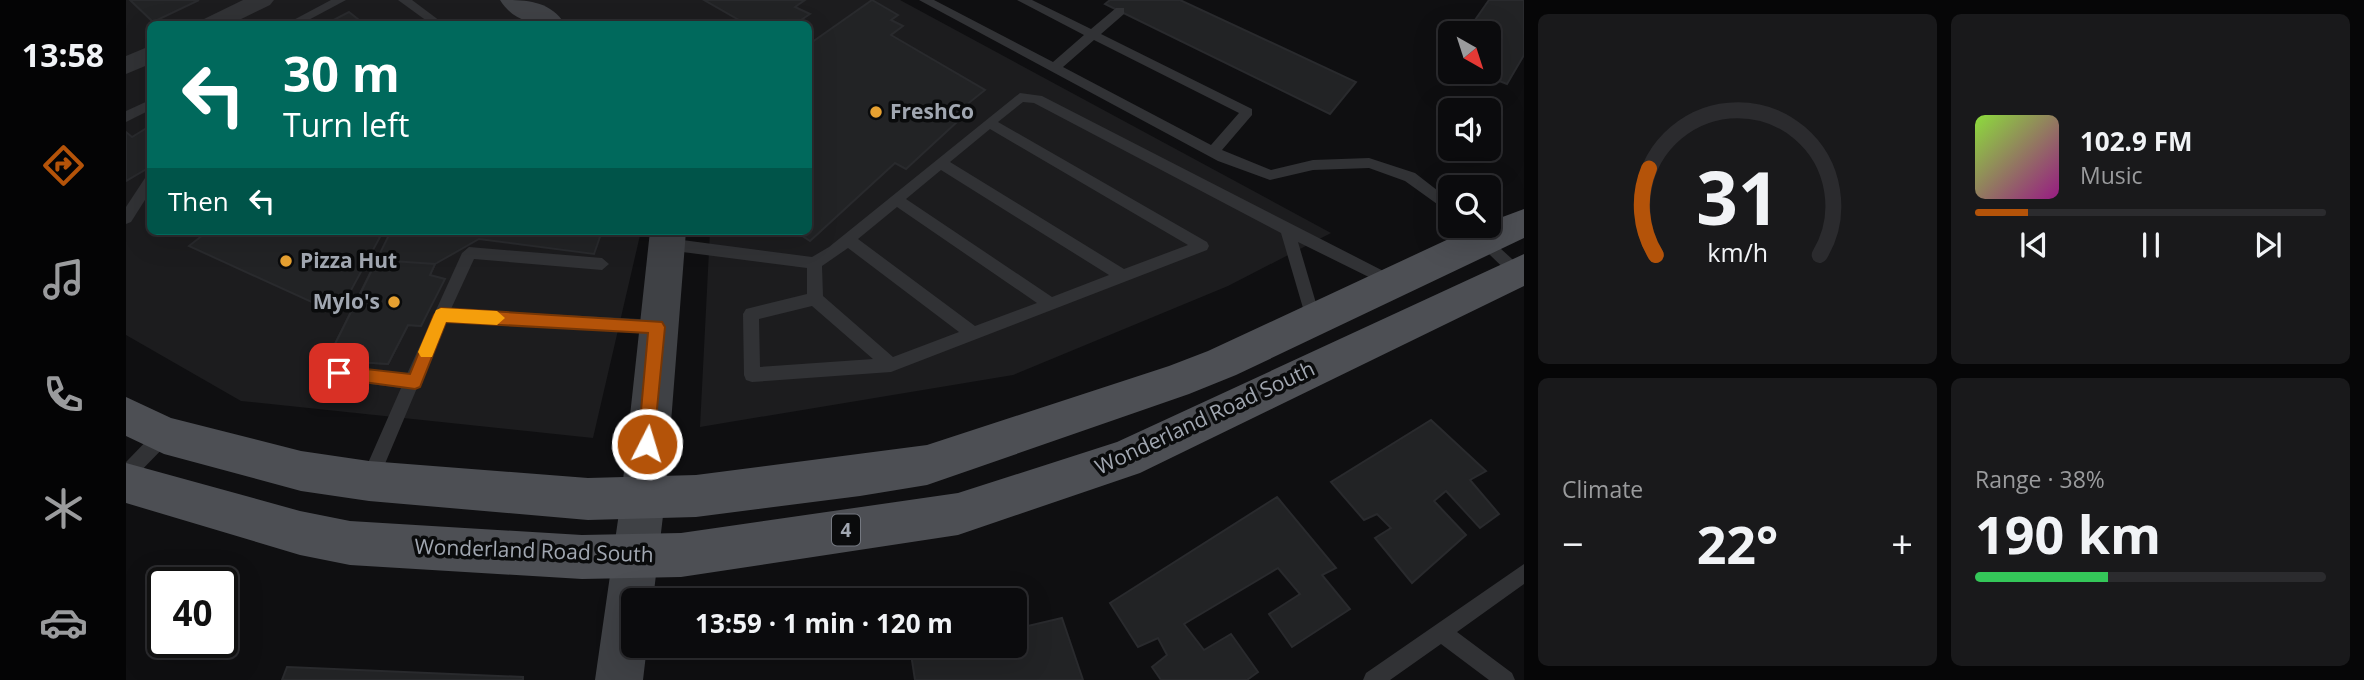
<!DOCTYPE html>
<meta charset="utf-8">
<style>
:root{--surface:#0b0b0d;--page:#19191b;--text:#f1f3f6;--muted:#9a9b9d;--line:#2b2b2e;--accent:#b45309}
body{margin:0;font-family:"Open Sans",sans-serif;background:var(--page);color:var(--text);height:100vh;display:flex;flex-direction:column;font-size:26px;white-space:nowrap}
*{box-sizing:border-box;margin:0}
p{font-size:23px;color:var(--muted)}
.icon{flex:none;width:38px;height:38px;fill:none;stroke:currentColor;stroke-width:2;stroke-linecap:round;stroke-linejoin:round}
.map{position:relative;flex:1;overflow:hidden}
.panel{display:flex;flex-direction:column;gap:14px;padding:14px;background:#060607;width:840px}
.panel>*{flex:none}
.banner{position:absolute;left:21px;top:21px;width:665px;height:214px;border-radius:10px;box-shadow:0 7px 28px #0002,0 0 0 2px var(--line);background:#00695c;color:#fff;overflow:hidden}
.needle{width:46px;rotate:141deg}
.tools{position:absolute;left:1312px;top:21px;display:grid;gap:14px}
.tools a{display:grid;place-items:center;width:63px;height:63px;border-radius:10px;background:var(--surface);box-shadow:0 7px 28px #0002,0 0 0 2px var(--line);font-size:35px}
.speed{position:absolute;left:21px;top:567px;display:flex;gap:14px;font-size:35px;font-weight:700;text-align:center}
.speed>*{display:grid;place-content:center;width:91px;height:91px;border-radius:50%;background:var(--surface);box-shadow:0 7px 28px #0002,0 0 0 2px var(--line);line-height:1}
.speed .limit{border:4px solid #111;border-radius:10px;background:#fff;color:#111}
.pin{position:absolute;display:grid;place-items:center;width:60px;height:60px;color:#fff;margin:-30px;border-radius:14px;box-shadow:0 4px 10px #0006}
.me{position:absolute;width:77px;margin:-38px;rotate:5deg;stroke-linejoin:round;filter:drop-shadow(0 0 5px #0008)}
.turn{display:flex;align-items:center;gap:24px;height:147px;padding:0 21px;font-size:32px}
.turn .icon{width:91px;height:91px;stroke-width:2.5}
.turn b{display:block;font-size:49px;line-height:60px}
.then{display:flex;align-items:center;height:66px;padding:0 21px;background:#0003;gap:14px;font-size:26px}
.big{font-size:52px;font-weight:700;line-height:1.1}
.panel .widget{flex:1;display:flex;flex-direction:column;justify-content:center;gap:10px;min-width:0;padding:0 24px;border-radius:10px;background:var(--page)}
.panel .dial{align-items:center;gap:0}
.dial svg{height:182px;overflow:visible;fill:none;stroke:var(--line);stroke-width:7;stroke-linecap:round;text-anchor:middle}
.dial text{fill:var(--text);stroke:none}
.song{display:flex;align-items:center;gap:21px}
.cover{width:84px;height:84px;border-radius:10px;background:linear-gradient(135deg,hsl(90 70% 55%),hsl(310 70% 35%))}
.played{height:7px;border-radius:4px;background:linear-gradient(90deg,var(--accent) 15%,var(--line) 15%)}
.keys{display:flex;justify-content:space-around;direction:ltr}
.heat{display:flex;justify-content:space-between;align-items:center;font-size:38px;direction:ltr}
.charge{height:10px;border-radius:5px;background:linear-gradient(90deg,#34c759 38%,var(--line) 0)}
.panel .tiles{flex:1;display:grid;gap:14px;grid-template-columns:repeat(2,1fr)}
.trip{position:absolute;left:495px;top:588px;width:406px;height:70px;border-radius:10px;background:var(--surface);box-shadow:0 7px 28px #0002,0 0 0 2px var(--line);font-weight:700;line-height:70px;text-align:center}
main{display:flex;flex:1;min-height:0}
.menu{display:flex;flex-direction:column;width:126px;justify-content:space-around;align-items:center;background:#040405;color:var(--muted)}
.menu .icon{width:49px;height:49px}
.menu .current{color:var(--accent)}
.menu b{font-size:32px;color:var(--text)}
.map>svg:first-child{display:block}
.built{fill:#1c1c1e}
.building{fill:#222325;stroke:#292a2d;stroke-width:2}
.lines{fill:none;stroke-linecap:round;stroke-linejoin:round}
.lane{fill:#313235;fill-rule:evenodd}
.street{fill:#313235;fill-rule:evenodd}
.secondary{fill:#3f4145;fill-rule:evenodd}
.primary{fill:#4d4f54;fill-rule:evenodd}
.route{fill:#b45309;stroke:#753606;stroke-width:2}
.slow{fill:#f59e0b}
.poi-dot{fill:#e7a131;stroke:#0a0b0c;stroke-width:2.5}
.labels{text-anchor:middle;stroke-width:7;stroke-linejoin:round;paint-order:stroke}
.shield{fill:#0a0b0c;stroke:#747880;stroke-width:2}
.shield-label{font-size:19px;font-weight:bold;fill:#a1a7b1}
.poi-label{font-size:21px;font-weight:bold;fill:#a1a7b1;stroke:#0a0b0c;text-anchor:start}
.street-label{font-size:21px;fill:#a1a7b1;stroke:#0a0b0c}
</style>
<main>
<nav class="menu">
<b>13:58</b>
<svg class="icon current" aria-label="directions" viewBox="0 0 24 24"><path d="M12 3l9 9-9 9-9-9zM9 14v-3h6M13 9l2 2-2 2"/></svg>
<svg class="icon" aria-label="music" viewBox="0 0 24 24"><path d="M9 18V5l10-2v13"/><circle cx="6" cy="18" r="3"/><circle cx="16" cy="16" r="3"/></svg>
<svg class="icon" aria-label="phone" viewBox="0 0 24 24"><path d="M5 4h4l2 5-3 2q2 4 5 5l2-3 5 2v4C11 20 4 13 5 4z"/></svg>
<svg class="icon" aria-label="climate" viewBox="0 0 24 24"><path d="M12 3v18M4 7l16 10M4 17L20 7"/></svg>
<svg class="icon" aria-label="car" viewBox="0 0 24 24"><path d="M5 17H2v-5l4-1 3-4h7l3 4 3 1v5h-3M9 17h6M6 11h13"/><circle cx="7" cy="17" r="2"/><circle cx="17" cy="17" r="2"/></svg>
</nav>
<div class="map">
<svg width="1398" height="680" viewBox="0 0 1398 680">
<rect width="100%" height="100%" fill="#0f0f11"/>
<path class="built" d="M0 0H774L1205 233 1102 286 887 375 574 427 584 231H682V24H24V231H515L467 438 115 401 0 335Z"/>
<g class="building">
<path d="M4 0H73L27 22Z"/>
<path d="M578 0H679L669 7 684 14 669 24H620Z"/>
<path d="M746 0 772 15 765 20 777 26 765 35 859 90 824 118 831 122 780 169 769 163 684 241 669 231H682V45Z"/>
<path d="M984 0H1054L1230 82 1204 114 979 4Z"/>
<path d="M1363 0H1398V55L1381 84 1350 72H1363V33H1340Z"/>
<path d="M223 12 238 24H200Z"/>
<path d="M24 126V167L0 181V132L6 137Z"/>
<path d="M82 231H241L254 237 212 314 63 246Z"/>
<path d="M265 231H476L468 254 353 239 309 264 302 279 317 280 295 326 282 325 262 364 201 360Z"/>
<path d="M251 260 309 264 304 275 319 279 295 326 282 325 262 364 201 360Z"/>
<path d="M1305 420 1360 471 1344 480 1373 514 1354 528 1320 491 1308 501 1340 535 1286 583 1249 538 1265 528 1251 514 1238 520 1205 482Z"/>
<path d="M1151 497 1210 568 1196 575 1224 609 1166 647 1143 614 1174 594 1152 568 1058 624 1078 650 1105 634 1132 672 1121 680H1035L1026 667 1041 655 1032 638 1012 647 984 603Z"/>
<path d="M936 618 957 680H789L785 654 818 646H889V629Z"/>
<path d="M161 667 397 677V680H156Z"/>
</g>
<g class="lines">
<g class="lane">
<path d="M205 0H220L175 24H160Z"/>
<path d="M272 0H286L318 24H305Z"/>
<path d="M793 0H808L927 62 958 35 891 0H906L965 29 990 8H998V14L975 34 1126 109V115L1096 150 1145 170 1187 160 1243 158 1289 173 1325 201V214L1279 181 1243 168 1187 170 1144 180 1092 161ZM968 40 1113 113 1085 145 937 67Z"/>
<path d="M894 93 916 96 1271 278 1274 282 1271 286H1261L1172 242 1195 320 1192 325H1182L1155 233 908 103 897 102 872 122 1081 242 1083 246 1081 250 765 372 626 382 620 380 618 375 617 314 620 309 681 294V268L541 250 534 244 536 240 541 238 686 257 703 247ZM864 129 1062 245 998 269 824 162ZM815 170 983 275 926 297 780 199ZM771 207 911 303 849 326 732 239ZM722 248 833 332 767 357 697 296 696 266ZM686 306 747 359 634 367 633 319Z"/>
<path d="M24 100V110L0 122V111Z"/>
<path d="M24 177V192L5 222 0 224V207L19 178Z"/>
<path d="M1334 226H1350L1398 270V285L1393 283Z"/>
<path d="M343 247 476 258 483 264 476 270 348 259 325 309 531 320 537 322 539 327 537 332 531 334 320 322 296 379 297 382 291 388 250 485 244 487 238 485 235 479 275 388 213 380 207 378 205 373 207 368 213 366 281 374 336 253Z"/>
<path d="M38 427 44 429 46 435 44 441 6 480 0 482V462L32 429Z"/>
<path d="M1398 564V584L1331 632 1386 673 1389 680H1363L1315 644 1264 680H1237L1240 673Z"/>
</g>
<g class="street">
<path d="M117 0H148L144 5 105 24H74L78 19Z"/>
<path d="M24 46V64L0 74V56Z"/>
</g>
<g class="secondary">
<path d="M374 0C400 0 423 0 439 24 413 26 389 24 374 0Z"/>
<path d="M524 231H560L539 499 527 600H508V646H521L517 680H469L495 499Z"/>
</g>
<g class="primary">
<path d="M1398 209V238L1110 375 1063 394 801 485 734 496 570 517 462 520 243 501 175 491 38 454 0 436V397L45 418 175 451 243 461 462 478 570 475 801 445 1043 366 1082 351 1342 230 1363 226V222Z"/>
<path d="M1398 254V286L1014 473 832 535 555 577 456 579 224 565 174 555 0 503V463L174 511 224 521 456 535 555 533 832 493 991 442Z"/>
</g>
</g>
<path class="route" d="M315 308 536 322 539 327 527 450 521 452 515 450 512 444 522 333 320 322 294 387 289 389 208 378 205 373 208 368 213 366 284 374 308 315Z"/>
<path class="slow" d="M315 308 371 311 379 318 371 325 320 322 306 357H295L292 352 310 310Z"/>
<g class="poi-dot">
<circle cx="750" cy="112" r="7"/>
<circle cx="160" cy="261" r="7"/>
<circle cx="268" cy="302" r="7"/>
</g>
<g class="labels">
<rect class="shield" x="706" y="514.5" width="28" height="31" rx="5"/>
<g class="shield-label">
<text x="720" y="537">4</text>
</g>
<g class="poi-label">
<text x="764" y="119">FreshCo</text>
<text x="174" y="268">Pizza Hut</text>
<text x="254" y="309" text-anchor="end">Mylo's</text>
</g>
<g class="street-label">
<text transform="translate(1079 418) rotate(-25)" y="7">Wonderland Road South</text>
<text transform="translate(408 551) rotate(2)" y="7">Wonderland Road South</text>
</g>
</g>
</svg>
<div class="tools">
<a><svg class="needle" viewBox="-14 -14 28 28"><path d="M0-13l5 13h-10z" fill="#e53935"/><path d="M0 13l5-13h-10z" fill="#9a9b9d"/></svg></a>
<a><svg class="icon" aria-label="sound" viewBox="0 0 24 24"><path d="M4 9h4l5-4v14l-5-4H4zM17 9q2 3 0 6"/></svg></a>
<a><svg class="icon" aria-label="search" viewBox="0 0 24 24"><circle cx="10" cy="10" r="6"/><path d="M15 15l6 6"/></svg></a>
</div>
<div class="speed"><div class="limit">40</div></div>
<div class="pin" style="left:213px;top:373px;background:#d93025"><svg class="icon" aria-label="arrive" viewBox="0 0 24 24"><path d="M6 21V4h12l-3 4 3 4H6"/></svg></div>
<svg class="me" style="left:521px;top:444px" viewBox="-20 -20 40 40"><circle r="17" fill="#b45309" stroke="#fff" stroke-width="3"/><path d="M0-11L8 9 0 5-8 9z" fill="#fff"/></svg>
<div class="trip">13:59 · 1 min · 120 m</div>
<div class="banner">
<div class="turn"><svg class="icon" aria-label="left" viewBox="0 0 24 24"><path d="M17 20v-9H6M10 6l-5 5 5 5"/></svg><div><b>30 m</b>Turn left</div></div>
<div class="then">Then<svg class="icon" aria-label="left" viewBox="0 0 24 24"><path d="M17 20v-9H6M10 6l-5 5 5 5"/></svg></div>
</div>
</div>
<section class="panel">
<div class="tiles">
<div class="widget dial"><svg viewBox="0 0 100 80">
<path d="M14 69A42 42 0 1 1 86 69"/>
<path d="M14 69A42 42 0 0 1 11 31" stroke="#b45309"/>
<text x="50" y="56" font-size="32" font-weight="700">31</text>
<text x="50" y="72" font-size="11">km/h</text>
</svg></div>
<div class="widget">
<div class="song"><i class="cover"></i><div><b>102.9 FM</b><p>Music</p></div></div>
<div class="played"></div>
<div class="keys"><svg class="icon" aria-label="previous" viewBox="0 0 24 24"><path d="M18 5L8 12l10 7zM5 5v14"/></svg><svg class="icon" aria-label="pause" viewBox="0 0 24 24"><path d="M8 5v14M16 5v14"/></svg><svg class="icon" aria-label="next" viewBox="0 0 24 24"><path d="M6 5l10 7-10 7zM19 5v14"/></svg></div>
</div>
<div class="widget"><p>Climate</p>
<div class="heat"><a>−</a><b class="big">22°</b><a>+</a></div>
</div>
<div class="widget"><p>Range · 38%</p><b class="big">190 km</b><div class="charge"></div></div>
</div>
</section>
</main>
